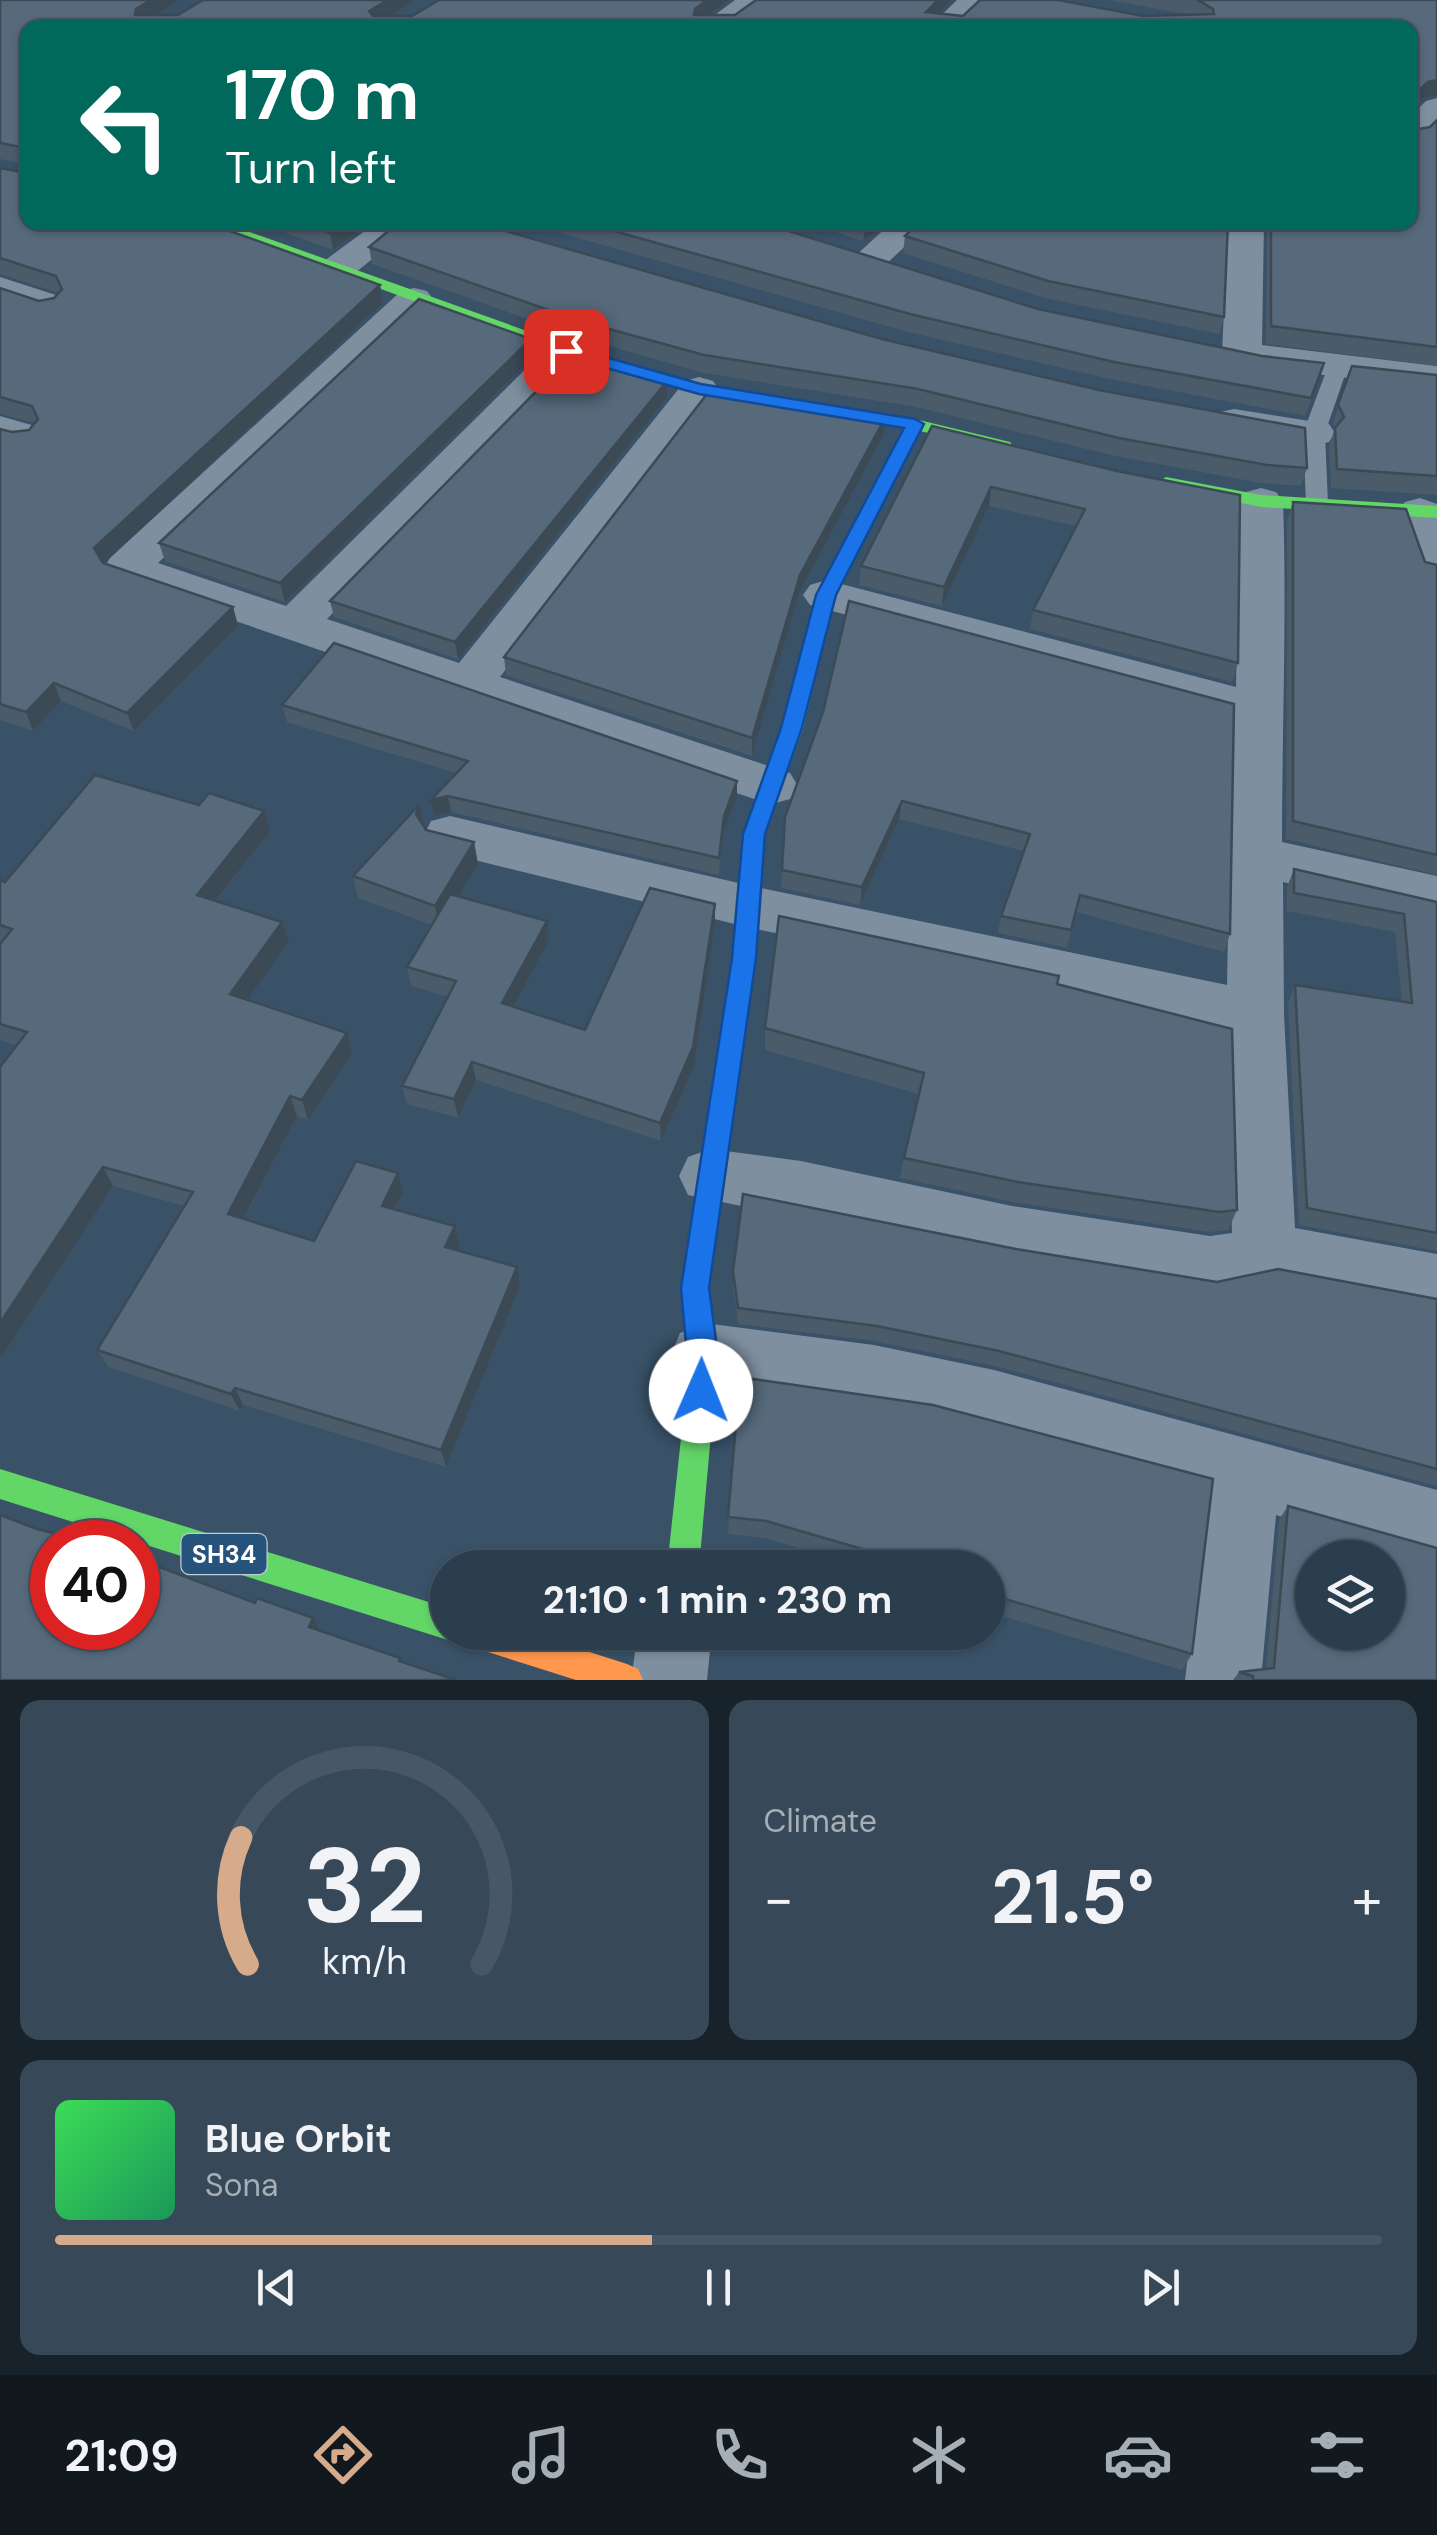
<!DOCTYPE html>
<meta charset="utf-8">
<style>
:root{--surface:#2b3e4e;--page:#374958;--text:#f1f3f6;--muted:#a6aeb6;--line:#475766;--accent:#d6ab8b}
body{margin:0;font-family:"DM Sans",sans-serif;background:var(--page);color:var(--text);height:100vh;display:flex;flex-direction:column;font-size:38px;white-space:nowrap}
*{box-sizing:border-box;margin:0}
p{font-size:32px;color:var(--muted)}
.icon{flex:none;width:55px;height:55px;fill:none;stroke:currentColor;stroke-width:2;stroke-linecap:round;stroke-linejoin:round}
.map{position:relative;height:1680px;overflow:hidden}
.details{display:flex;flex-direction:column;gap:20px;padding:20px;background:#18222b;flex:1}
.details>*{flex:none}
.top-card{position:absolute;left:20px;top:20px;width:1398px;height:210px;border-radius:20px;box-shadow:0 2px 8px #0004,0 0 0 2px var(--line);background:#00695c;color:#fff;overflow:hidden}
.fabs{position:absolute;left:1295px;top:1540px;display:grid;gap:20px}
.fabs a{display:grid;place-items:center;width:110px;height:110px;border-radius:50%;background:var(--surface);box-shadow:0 2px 8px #0004,0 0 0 2px var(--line);font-size:50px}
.speed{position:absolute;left:30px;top:1520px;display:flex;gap:20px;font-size:50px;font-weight:700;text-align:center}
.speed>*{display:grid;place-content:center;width:130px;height:130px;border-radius:50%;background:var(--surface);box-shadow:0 2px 8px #0004,0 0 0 2px var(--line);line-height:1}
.speed .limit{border:15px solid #d22;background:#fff;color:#111}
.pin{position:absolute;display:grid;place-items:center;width:85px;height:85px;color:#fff;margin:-42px;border-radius:20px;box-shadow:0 5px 15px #0006}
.me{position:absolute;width:110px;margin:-55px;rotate:1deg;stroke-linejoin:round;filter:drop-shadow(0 0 8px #0008)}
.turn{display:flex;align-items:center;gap:35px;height:210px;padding:0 40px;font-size:45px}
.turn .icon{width:130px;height:130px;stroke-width:2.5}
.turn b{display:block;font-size:70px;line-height:85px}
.big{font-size:75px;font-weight:700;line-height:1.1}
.details .widget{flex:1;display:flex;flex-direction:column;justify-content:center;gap:15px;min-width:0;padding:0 35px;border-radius:20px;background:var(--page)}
.details .dial{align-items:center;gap:0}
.dial svg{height:260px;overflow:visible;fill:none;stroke:var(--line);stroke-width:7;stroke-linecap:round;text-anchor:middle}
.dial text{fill:var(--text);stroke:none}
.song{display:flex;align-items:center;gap:30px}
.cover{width:120px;height:120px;border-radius:15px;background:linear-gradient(135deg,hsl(130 70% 55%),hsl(150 70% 35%))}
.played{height:10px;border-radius:5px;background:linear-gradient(90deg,var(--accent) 45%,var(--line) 45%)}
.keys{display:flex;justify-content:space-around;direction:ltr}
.heat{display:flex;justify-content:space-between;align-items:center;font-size:55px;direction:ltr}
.details .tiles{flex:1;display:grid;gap:20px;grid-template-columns:1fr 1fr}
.widget:last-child{grid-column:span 2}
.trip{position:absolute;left:430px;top:1550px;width:575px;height:100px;border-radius:50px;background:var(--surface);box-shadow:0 2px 8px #0004,0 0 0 2px var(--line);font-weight:700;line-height:100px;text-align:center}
.menu{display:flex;height:160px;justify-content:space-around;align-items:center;background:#11191f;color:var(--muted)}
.menu .icon{width:70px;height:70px}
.menu .active{color:var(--accent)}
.menu b{font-size:45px;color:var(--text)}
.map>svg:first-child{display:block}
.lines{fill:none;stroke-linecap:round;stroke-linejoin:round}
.lane{fill:#7e8f9f;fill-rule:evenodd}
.street{fill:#7e8f9f;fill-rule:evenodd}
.fast{fill:#63d668;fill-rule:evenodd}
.slow{fill:#ff974d;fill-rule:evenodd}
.wall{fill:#4a5b6a}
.shaded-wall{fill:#3c4a56}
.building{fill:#566a7b;stroke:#3c4a56;stroke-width:2.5;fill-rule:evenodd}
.route{fill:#1a73e8;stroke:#114b97;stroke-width:2.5}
.labels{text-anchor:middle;stroke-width:10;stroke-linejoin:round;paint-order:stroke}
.shield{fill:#25537c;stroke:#becbd8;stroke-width:2.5}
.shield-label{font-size:25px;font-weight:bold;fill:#fff}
</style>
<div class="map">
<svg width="1437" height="1680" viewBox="0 0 1437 1680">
<rect width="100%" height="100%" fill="#395268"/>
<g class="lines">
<path class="lane" d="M1337 363 1347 369 1325 433 1328 504 1317 511 1306 504 1303 433 1327 369Z"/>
<g class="street">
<path d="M735 0H770L733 28H697Z"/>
<path d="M957 0H990L961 28H928Z"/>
<path d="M1437 98V126L1422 141 1410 144V116L1426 101Z"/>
<path d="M377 222H418L350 277H324L319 269 324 261Z"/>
<path d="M892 222H931L882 268H856L851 260Z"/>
<path d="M1228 222H1264L1262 345 1437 366V390L1228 362 1222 354Z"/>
<path d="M0 277 59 296 65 304 59 312 46 315 0 301Z"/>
<path d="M414 288 427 291 433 299 427 307 158 563 286 606 552 343H580L585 351 580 359 327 619 459 663 685 381 699 377 713 381 719 389 713 397 500 677 790 773 798 786 790 799 772 804 754 799 110 578 104 568 110 558 401 291Z"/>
<path d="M1234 409 1329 424 1335 433 1329 442 1314 445 1220 430 1214 421 1220 412Z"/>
<path d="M0 416 35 426 41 435 35 444 20 447 0 442Z"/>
<path d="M1261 488 1276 492 1283 501C1287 615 1282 728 1282 842L1437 876V918L1283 882 1284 1014 1295 1228 1437 1254V1314L1270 1281 1210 1294 1012 1262 688 1195 679 1176 688 1157 710 1149 801 1161 1012 1206 1210 1236 1232 1233 1227 1031 747 927 450 854 431 849 424 835 431 821 450 816 747 885 1227 985 1232 719 810 605 803 595 810 585 826 580 1236 687 1239 501 1246 492Z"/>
<path d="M1420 498 1437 504V583L1421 579 1398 511 1405 502Z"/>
<path d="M704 1323 874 1345 994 1370 1437 1490V1562L1276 1515 1261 1680H1185L1207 1494 930 1420 704 1387 680 1377 671 1355 680 1333Z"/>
<path d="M638 1632H712L707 1680H631Z"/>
</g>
<g class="fast">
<path d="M199 222H222L572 347 701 384 915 419 1010 442 1013 446 1004 451 920 431 836 595 803 729 765 834 756 959 709 1287 718 1355 699 1568H667L690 1355 681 1287 732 959 743 834 781 729 816 595 904 428 699 394 560 355Z"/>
<path d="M1166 477 1261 495 1437 506V518L1261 507 1160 487 1157 483Z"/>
<path d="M0 1469 448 1608V1632H460L448 1640 0 1499Z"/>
</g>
<path class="slow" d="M459 1632H527L627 1664 638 1669 643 1680H576L475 1648 464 1643Z"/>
</g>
<g class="wall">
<path d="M0 0H180L156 15H178L416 0 390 16H412L439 0H729L709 15H735L756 0H952L939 13 963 16 1190 15 1109 0H1437V96L1423 98 1413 108V130L1430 127 1437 120V366L1266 344 1267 222H1410V28L28 222 380 285 383 303 104 563 233 607 238 626 134 731 61 701 33 731 0 720V429L12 432 29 430 35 423 0 414V288L39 301 54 298 59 293 0 274V168L25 173V164L0 159Z"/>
<path d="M256 222H370L333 250Z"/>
<path d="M522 222H760L1038 309 1319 381 1305 416 1110 379 908 332Z"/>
<path d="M805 222H887L863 241Z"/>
<path d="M905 236 1224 317 1219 334 1045 298 903 253Z"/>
<path d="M369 247 1307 468 1301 486 1261 483 1115 456 916 407 704 373 581 338 372 264Z"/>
<path d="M531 339 533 357 285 602 165 561 159 543Z"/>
<path d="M1352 366 1437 375V495L1331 488 1329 446 1335 428 1333 423Z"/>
<path d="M667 397 458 659 334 617 330 601Z"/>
<path d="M932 426 1117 471 1238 663 1232 682 1030 629 1033 610 1076 526 989 506 942 606 859 585 861 566Z"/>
<path d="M883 436 799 593 752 756 506 675 504 657Z"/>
<path d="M1293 502 1425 562 1437 565V875L1286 839 1287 520Z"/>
<path d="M282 705 737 781V797L723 833 719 875 451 812 434 816 456 773 287 722Z"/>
<path d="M823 712 1230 934 1224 952 1076 912 1067 948 998 933 1001 916 1024 851 899 819 860 905 781 888 785 817Z"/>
<path d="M199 805 264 811 270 832 216 901 289 942 247 1000 352 1053 308 1120 297 1116 244 1219 314 1241 403 1192 395 1209 455 1226 460 1244 457 1250 517 1267 520 1286 446 1467 243 1405 240 1411 108 1367 97 1350 184 1206 113 1186 2 1357H0V1067L17 1046 0 1040V880L5 882Z"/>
<path d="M423 826 426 830 474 842 478 865 459 896 549 940 513 1007 585 1030 715 923 694 1066 661 1141 476 1080 458 1118 407 1104 402 1086 448 997 411 986 407 967 432 925 358 898 353 876Z"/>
<path d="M1294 869 1437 902V1251L1299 1225 1288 1003 1295 985 1402 1002 1395 932 1287 911V887Z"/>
<path d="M1057 984 1237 1210 1228 1230 1210 1232 1013 1202 900 1178 904 1158 919 1094 765 1050V1028Z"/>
<path d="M1016 1249 1217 1282 1437 1299V1486L995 1366 874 1341 738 1324 733 1287V1271Z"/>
<path d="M740 1377 1192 1654 1182 1670 988 1612V1568H867L765 1538 728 1534Z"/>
<path d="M1288 1506 1437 1680H1233L1239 1672 1266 1669 1279 1520Z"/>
</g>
<g class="shaded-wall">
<path d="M151 0H180L140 25 135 15 136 9Z"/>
<path d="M388 0H416L371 27 369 11Z"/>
<path d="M707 0H729L695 25V9Z"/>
<path d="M938 0H952L924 28 926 12Z"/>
<path d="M1437 80V96L1423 98 1410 111 1412 97 1428 82Z"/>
<path d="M343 222H370L333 250 330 233Z"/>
<path d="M866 222H887L863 241Z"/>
<path d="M380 285 383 303 101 566 94 548Z"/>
<path d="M531 339 533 357 285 602 280 583Z"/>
<path d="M667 381V397L458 659 455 642Z"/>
<path d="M885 418 883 436 799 593 752 756V738L800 575Z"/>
<path d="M991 487 989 506 942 606 944 587Z"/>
<path d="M233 607 238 626 134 731 127 713Z"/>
<path d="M54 683 61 701 33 731 26 712Z"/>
<path d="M737 781V797L723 833 719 875 724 816Z"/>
<path d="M448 796 451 812 434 816 431 800Z"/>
<path d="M902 801 899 819 860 905 862 887Z"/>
<path d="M419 805 424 827 416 814Z"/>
<path d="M264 811 270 832 204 915 197 895Z"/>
<path d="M474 842 478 865 439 928 435 906Z"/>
<path d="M715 904V923L694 1066 661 1141 660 1123Z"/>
<path d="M547 921 549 940 505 1022 502 1003Z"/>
<path d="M282 922 289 942 237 1014 230 994Z"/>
<path d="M347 1033 352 1053 308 1120 302 1100Z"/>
<path d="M472 1062 476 1080 458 1118 454 1099Z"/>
<path d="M290 1096 297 1116 236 1233 228 1214Z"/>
<path d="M103 1167 113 1186 2 1357 0 1355V1323Z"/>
<path d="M398 1173 403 1192 387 1224 382 1206Z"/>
<path d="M455 1226 460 1244 450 1266 445 1247Z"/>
<path d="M517 1267 520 1286 446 1467 441 1450Z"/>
<path d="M235 1388 243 1405 240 1411 231 1394Z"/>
<path d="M313 1618 322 1634 309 1627Z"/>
</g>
<g class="building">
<path d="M0 0H151L136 9 135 15H178L203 0H388L369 11 373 16H412L439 0H707L695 9 694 15H735L756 0H938L926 12 963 16 980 0H1058L1143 16 1214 14 1213 9 1198 0H1437V80L1428 82 1412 97 1413 130 1430 127 1437 120V347L1271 326V222H1410V28H28V222H205L380 285 94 548 103 563 233 607 127 713 54 683 26 712 0 704V429L12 432 29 430 38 419 32 406 0 397V288L39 301 54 298 62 289 56 276 0 258V168L25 173 26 148 0 143Z"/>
<path d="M301 222H343L330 233Z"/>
<path d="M399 222H474L882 339 1099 390 1305 428 1307 468 1267 465 1119 438 918 389 704 355 580 321 369 247Z"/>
<path d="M582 222H760L1038 309 1262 356 1324 363 1311 398 1114 362 910 314Z"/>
<path d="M919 222H1228L1224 317 1048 281 905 236Z"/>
<path d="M419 299 531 339 280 583 159 543Z"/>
<path d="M573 354 667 381 455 642 330 601Z"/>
<path d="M1352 366 1437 375V476L1337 469 1335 428 1344 417 1338 404Z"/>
<path d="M710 390 885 418 800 575 752 738 504 657Z"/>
<path d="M932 426 1117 471 1240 495 1238 663 1033 610 1085 509 991 487 944 587 861 566Z"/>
<path d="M1293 502 1406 509 1425 562 1437 565V855L1293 821Z"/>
<path d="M849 601 1234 704 1230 934 1080 895 1071 930 1001 916 1030 834 902 801 862 887 782 870 785 817 823 712Z"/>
<path d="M334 643 737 781 724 816 719 858 448 796 431 800 468 761 282 705Z"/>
<path d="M95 775 199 805 209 793 264 811 197 895 282 922 230 994 347 1033 302 1100 290 1096 228 1214 314 1241 356 1161 398 1173 382 1206 455 1226 445 1247 517 1267 441 1450 235 1388 231 1394 97 1350 193 1192 103 1167 0 1323V1067L27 1032 0 1024V944L12 929 0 925V880L5 882Z"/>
<path d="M419 805 416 814 426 830 474 842 435 906 353 876Z"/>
<path d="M1294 869 1437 902V1233L1307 1208 1295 985 1412 1003 1404 914 1294 893Z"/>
<path d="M650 888 715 904 693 1047 660 1123 472 1062 454 1099 402 1086 456 981 407 967 450 894 547 921 502 1003 585 1030Z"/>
<path d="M779 916 1059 976 1057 984 1232 1029 1237 1210 1219 1212 1018 1182 904 1158 924 1073 765 1028Z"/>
<path d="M743 1194 1016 1249 1217 1282 1278 1269 1437 1299V1469L999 1351 877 1326 738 1308 733 1271Z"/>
<path d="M740 1377 933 1405 1213 1479 1192 1654 988 1594V1568H905L885 1561 886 1556 766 1521 728 1517Z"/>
<path d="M1288 1506 1437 1548V1680H1253V1676L1239 1672 1274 1668ZM1312 1558H1388V1632H1312Z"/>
<path d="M0 1515 37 1529 87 1542H52V1628H138V1559L255 1603 257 1598 313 1618 309 1627 400 1658 399 1661 456 1680H0Z"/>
</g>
<path class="route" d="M566 346 701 384 915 419 924 424 836 595 802 728 765 834 756 958 709 1288 718 1355 711 1401 701 1405 691 1401 681 1288 732 958 743 834 781 728 816 595 904 428 699 394 560 355V347Z"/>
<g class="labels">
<rect class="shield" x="181.5" y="1534" width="85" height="40" rx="8"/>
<g class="shield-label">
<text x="224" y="1563">SH34</text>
</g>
</g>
</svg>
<div class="fabs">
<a><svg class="icon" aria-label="layers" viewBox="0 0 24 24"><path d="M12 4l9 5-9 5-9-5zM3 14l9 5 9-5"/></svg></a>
</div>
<div class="speed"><div class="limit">40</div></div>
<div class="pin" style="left:566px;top:351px;background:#d93025"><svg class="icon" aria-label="arrive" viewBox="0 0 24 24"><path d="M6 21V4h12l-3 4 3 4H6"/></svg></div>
<svg class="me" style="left:701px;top:1391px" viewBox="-20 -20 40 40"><circle r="19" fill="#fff"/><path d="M0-13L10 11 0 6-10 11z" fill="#1a73e8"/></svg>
<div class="trip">21:10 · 1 min · 230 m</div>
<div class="top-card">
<div class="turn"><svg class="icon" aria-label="left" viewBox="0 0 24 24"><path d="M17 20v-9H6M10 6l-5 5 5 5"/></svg><div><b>170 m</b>Turn left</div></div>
</div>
</div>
<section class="details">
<div class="tiles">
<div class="widget dial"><svg viewBox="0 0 100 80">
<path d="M14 69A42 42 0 1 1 86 69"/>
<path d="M14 69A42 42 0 0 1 12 30" stroke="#d6ab8b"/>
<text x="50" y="56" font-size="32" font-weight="700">32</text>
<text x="50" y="72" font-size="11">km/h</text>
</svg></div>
<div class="widget"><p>Climate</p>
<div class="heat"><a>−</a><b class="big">21.5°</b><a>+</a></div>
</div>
<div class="widget">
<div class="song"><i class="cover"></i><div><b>Blue Orbit</b><p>Sona</p></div></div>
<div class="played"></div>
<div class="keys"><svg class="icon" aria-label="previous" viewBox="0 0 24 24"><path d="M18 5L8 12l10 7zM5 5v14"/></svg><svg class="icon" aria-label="pause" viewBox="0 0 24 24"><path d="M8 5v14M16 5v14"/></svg><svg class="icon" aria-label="next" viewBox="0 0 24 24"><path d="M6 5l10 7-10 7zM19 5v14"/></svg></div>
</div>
</div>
</section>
<nav class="menu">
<b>21:09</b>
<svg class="icon active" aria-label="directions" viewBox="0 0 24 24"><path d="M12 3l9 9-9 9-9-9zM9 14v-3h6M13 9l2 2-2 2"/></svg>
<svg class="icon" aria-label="music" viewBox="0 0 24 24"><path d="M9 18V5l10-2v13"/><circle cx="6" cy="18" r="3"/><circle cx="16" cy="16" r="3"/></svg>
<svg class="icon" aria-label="phone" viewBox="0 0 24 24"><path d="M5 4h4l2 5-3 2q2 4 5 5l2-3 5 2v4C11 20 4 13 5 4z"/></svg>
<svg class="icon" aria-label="climate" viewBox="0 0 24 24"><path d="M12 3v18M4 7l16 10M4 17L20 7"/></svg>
<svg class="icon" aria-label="car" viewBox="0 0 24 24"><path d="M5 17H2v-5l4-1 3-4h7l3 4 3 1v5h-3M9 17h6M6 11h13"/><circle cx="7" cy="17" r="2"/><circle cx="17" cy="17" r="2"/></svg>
<svg class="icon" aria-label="filters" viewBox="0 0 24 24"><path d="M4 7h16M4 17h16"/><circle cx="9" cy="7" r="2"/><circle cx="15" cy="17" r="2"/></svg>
</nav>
